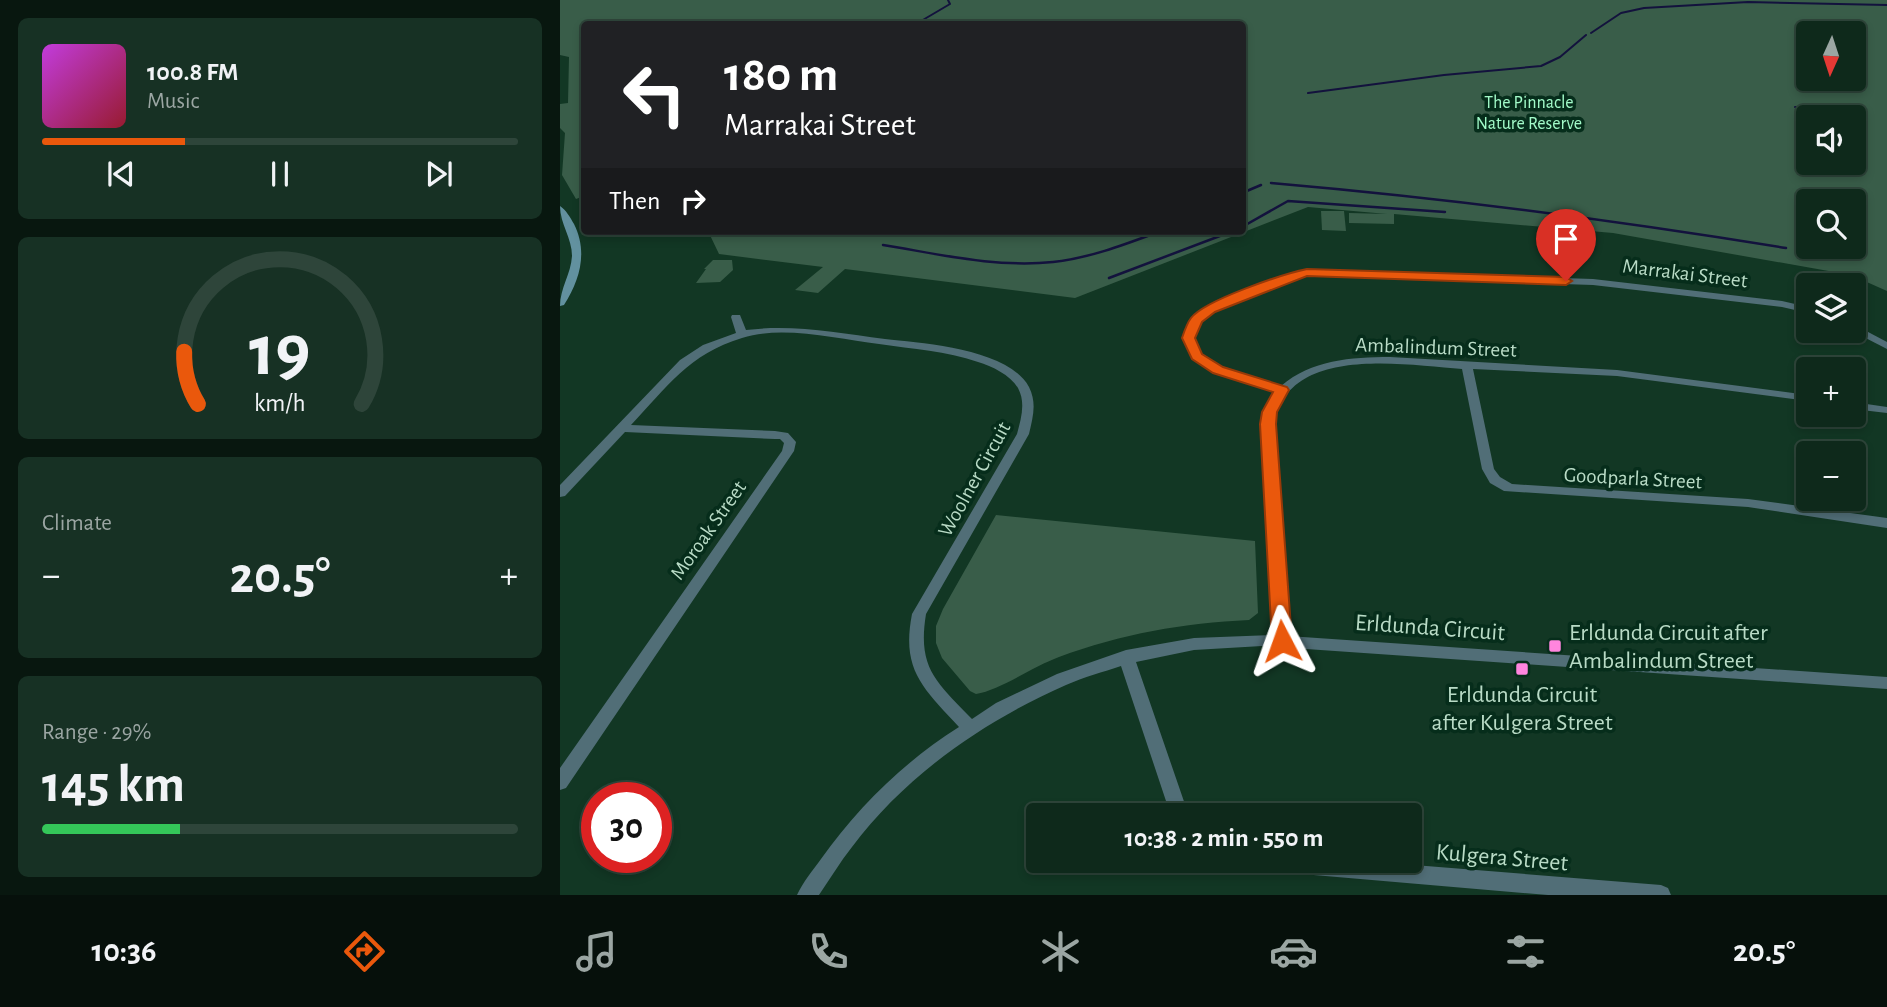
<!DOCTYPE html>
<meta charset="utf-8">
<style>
:root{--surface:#0e291b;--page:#173124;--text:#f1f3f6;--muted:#9ba6a3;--line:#2e453a;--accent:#ea580c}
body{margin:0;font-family:"Alegreya Sans",sans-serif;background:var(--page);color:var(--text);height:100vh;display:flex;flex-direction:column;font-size:26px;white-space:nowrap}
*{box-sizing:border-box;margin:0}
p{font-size:23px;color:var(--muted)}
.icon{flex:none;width:38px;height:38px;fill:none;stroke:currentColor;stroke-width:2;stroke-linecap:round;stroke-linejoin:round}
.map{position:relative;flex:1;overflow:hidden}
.details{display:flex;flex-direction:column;gap:18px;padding:18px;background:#08170f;width:560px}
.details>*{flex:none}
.top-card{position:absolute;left:21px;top:21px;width:665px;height:214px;border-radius:7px;box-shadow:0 4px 10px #0003,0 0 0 2px var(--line);background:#202124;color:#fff;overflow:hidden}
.needle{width:46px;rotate:183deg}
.tools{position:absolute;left:1236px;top:21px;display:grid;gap:14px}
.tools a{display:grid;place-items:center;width:70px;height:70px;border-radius:7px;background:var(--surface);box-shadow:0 4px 10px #0003,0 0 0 2px var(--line);font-size:35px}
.speed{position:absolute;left:21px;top:782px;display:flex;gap:14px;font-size:35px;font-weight:700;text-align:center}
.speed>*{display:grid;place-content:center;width:91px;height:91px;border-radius:50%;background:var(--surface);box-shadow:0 4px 10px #0003,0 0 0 2px var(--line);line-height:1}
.speed .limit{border:10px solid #d22;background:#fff;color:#111}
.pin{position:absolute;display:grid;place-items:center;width:60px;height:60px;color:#fff;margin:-72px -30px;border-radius:50% 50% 50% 0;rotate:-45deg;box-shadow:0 0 7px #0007}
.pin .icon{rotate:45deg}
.me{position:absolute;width:77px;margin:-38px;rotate:356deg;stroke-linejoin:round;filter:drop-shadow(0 0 5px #0008)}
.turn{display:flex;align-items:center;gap:24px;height:147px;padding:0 28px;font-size:32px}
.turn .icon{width:91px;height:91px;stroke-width:2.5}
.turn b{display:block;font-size:49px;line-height:60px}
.then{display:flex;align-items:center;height:66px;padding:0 28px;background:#0003;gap:14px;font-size:26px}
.big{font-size:52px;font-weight:700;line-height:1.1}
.details .tile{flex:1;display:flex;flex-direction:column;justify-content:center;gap:10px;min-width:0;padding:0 24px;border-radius:10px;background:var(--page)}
.details .dial{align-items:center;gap:0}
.dial svg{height:182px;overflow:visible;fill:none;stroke:var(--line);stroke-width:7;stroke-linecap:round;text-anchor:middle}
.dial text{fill:var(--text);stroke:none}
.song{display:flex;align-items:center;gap:21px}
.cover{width:84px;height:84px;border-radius:10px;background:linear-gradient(135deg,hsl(290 70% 55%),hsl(350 70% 35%))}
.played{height:7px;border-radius:4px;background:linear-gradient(90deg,var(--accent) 30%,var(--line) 30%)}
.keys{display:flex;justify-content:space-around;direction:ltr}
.heat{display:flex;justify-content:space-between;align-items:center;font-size:38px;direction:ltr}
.charge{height:10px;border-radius:5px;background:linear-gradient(90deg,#34c759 29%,var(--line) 0)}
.trip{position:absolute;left:466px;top:803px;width:396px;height:70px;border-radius:7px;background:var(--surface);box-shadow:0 4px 10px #0003,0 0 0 2px var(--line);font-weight:700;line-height:70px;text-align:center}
.tabs{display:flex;height:112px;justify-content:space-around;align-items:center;background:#06100b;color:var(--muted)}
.tabs .icon{width:49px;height:49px}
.tabs .active{color:var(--accent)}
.tabs b{font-size:32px;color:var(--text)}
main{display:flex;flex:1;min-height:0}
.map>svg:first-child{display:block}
.green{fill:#395d49;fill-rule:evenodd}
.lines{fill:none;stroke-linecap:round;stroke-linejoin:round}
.stream-far1{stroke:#13123d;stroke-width:2}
.stream{stroke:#13123d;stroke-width:2.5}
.minor{fill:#516e77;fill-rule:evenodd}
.secondary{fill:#62919f;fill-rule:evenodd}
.route{fill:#ea580c;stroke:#983908;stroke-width:2}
.poi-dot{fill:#ff85de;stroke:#062d1b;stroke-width:2.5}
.labels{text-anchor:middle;stroke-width:7;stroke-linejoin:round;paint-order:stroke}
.far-park-label{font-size:18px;fill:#a2fbc9;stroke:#062d1b}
.street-label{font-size:21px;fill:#b9dbc6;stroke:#062d1b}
.near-street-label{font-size:24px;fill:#b9dbc6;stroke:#062d1b}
.near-poi-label{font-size:24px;fill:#b9dbc6;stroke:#062d1b;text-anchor:start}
</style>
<main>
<section class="details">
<div class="tile">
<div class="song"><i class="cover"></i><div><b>100.8 FM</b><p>Music</p></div></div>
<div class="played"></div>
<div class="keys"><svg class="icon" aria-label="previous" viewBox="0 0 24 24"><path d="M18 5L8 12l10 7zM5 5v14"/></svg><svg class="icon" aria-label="pause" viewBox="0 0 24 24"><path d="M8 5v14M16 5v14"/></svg><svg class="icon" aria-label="next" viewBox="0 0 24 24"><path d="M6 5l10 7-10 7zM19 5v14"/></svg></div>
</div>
<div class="tile dial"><svg viewBox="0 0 100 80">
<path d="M14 69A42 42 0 1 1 86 69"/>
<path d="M14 69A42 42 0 0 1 8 46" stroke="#ea580c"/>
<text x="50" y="56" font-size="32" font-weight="700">19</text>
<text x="50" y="72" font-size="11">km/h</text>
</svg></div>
<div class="tile"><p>Climate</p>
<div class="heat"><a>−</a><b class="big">20.5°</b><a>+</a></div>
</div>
<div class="tile"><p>Range · 29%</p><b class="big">145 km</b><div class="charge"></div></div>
</section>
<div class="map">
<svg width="1327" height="895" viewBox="0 0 1327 895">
<rect width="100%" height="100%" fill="#123724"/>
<g class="green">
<path d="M0 0H1327V291L1291 275 1053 233 834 214V224L789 223V213L827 214 748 207 515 298 285 269 258 293 235 290 263 267 159 254 148 231H682V24H24V196L16 199 2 175 5 133 0 128V104L8 103 9 57 0 55ZM1248 33H1293V79H1248ZM1248 117H1293V163H1248ZM1248 201H1293V247H1248Z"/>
<path d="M761 211H784L786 231 762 230Z"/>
<path d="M153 260H172L173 270 160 282 136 283 146 269H144Z"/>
<path d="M436 515 695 541 698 613 689 620C624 623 561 634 499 657 474 666 440 690 416 694L410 691 382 658 376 643V626L383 609Z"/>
</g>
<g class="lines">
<g class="stream-far1">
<path d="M356 24 390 4 388 0"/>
<path d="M1031 33 1061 13 1084 8 1188 2 1327 5"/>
<path d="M748 93 884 75 981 66 1000 57 1026 35"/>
<path d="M1235 107 1271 109"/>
</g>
<g class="stream">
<path d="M711 183C884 198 1055 220 1226 248"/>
<path d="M682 193 701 185"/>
<path d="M682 227 728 201 885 212"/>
<path d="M323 245C379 254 436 268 493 262 530 258 566 244 601 231"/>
<path d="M549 278 673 231"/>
</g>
<g class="minor">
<path d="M747 270 1033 279 1222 301 1248 307V313L1222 307 1033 285 747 276C722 282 656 302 640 322 636 327 635 332 634 338L641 354 650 362 721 386C751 360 791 357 830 357L1057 370 1248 395V401L1057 376 913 369 934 469 940 477 952 484 1188 499 1327 518V528L1188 507 944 491 930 483 922 469 902 369C844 365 728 344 714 424L728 636 1327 677V689L702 646 634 650 576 662 629 816H611L561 666C543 672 524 677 506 685 424 721 346 775 292 847 280 862 270 879 259 895H237C243 882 253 870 261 859 298 807 345 761 399 727 363 688 341 670 352 614L457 434C461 419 466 403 458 388 450 375 432 366 418 362 386 351 353 349 319 344 278 339 222 325 182 338 129 354 107 387 71 425L215 431 228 433 236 442 234 451 6 788 0 790V768L222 451 224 443 220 439H215L65 432 5 496 0 497V485L120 360 143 345 176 333 171 317 172 315H180L186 330C233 324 278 333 325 339 363 343 449 349 469 387 477 403 473 417 469 434L366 614C357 669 377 682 412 719L436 703 497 674 566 650 634 638 713 635 702 424 708 403 716 392 642 366 631 356 624 338 625 332 634 316 655 303 703 283Z"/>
<path d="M1293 324 1327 342V349L1292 331Z"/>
<path d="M1293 402 1327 407V413L1293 409Z"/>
<path d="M685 861H804L1101 885 1108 888 1111 895H988L694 870 687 867Z"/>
</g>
<path class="secondary" d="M0 206C6 210 10 217 14 224 28 252 20 280 4 305L0 306C0 288 11 274 12 256 12 238 0 224 0 206Z"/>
</g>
<path class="route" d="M747 269 1006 277 1012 281 1006 285 747 276 655 312 642 322 635 338 642 354 663 367 727 387 729 390 717 412 716 424 732 641 729 647 722 649 714 647 712 641 700 424 702 412 713 392 653 373 632 359 622 338C624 332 627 323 631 318 645 300 723 274 747 269Z"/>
<g class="poi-dot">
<rect x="988" y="639" width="14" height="14" rx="3.5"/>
<rect x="955" y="662" width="14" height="14" rx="3.5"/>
</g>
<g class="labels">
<g class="far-park-label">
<text x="969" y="108">The Pinnacle<tspan x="969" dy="21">Nature Reserve</tspan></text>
</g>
<g class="street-label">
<text transform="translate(1125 273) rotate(7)" y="7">Marrakai Street</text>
<text transform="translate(876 347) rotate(2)" y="7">Ambalindum Street</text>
<text transform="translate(1073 478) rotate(3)" y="7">Goodparla Street</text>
<text transform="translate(414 479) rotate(-61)" y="7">Woolner Circuit</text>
<text transform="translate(148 530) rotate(-55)" y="7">Moroak Street</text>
</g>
<g class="near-street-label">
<text transform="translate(870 627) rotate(4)" y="8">Erldunda Circuit</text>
<text transform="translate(942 857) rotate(5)" y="8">Kulgera Street</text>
</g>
<g class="near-poi-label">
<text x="1009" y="640">Erldunda Circuit after<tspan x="1009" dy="28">Ambalindum Street</tspan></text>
<text x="962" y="702" text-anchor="middle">Erldunda Circuit<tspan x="962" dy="28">after Kulgera Street</tspan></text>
</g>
</g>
</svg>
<div class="tools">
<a><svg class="needle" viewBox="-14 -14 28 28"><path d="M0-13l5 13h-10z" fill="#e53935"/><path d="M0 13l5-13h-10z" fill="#9ba6a3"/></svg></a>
<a><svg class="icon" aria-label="sound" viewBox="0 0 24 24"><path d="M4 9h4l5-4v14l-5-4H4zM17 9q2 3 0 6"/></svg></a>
<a><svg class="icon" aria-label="search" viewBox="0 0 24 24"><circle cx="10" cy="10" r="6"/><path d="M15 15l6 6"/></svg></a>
<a><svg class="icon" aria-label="layers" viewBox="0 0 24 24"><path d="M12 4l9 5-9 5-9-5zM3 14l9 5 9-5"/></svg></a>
<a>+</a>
<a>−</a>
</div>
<div class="speed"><div class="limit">30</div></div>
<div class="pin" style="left:1006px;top:281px;background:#d93025"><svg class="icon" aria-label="arrive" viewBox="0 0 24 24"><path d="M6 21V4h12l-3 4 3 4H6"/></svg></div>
<svg class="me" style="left:722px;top:641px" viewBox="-20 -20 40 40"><path d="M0-17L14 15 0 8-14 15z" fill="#ea580c" stroke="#fff" stroke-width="4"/></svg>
<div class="trip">10:38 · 2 min · 550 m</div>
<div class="top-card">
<div class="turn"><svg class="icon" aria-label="left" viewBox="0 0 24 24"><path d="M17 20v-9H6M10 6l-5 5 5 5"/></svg><div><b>180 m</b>Marrakai Street</div></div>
<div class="then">Then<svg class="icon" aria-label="right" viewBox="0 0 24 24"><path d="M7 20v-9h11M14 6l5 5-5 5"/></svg></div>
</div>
</div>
</main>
<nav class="tabs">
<b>10:36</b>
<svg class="icon active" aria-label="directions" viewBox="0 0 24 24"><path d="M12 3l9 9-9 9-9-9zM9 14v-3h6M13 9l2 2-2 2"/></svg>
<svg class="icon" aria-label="music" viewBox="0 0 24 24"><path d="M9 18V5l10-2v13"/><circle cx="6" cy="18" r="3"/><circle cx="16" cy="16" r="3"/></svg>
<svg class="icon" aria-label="phone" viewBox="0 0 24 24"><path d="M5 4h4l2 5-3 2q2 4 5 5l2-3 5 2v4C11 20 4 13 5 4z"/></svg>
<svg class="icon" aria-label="climate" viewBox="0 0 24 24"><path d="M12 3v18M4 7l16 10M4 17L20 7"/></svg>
<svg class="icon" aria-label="car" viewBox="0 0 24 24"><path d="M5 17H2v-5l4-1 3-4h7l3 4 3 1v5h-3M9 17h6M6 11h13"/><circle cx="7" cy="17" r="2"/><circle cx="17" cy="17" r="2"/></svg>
<svg class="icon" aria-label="filters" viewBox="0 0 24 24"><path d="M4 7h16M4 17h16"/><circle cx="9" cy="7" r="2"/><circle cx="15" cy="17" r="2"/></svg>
<b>20.5°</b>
</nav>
